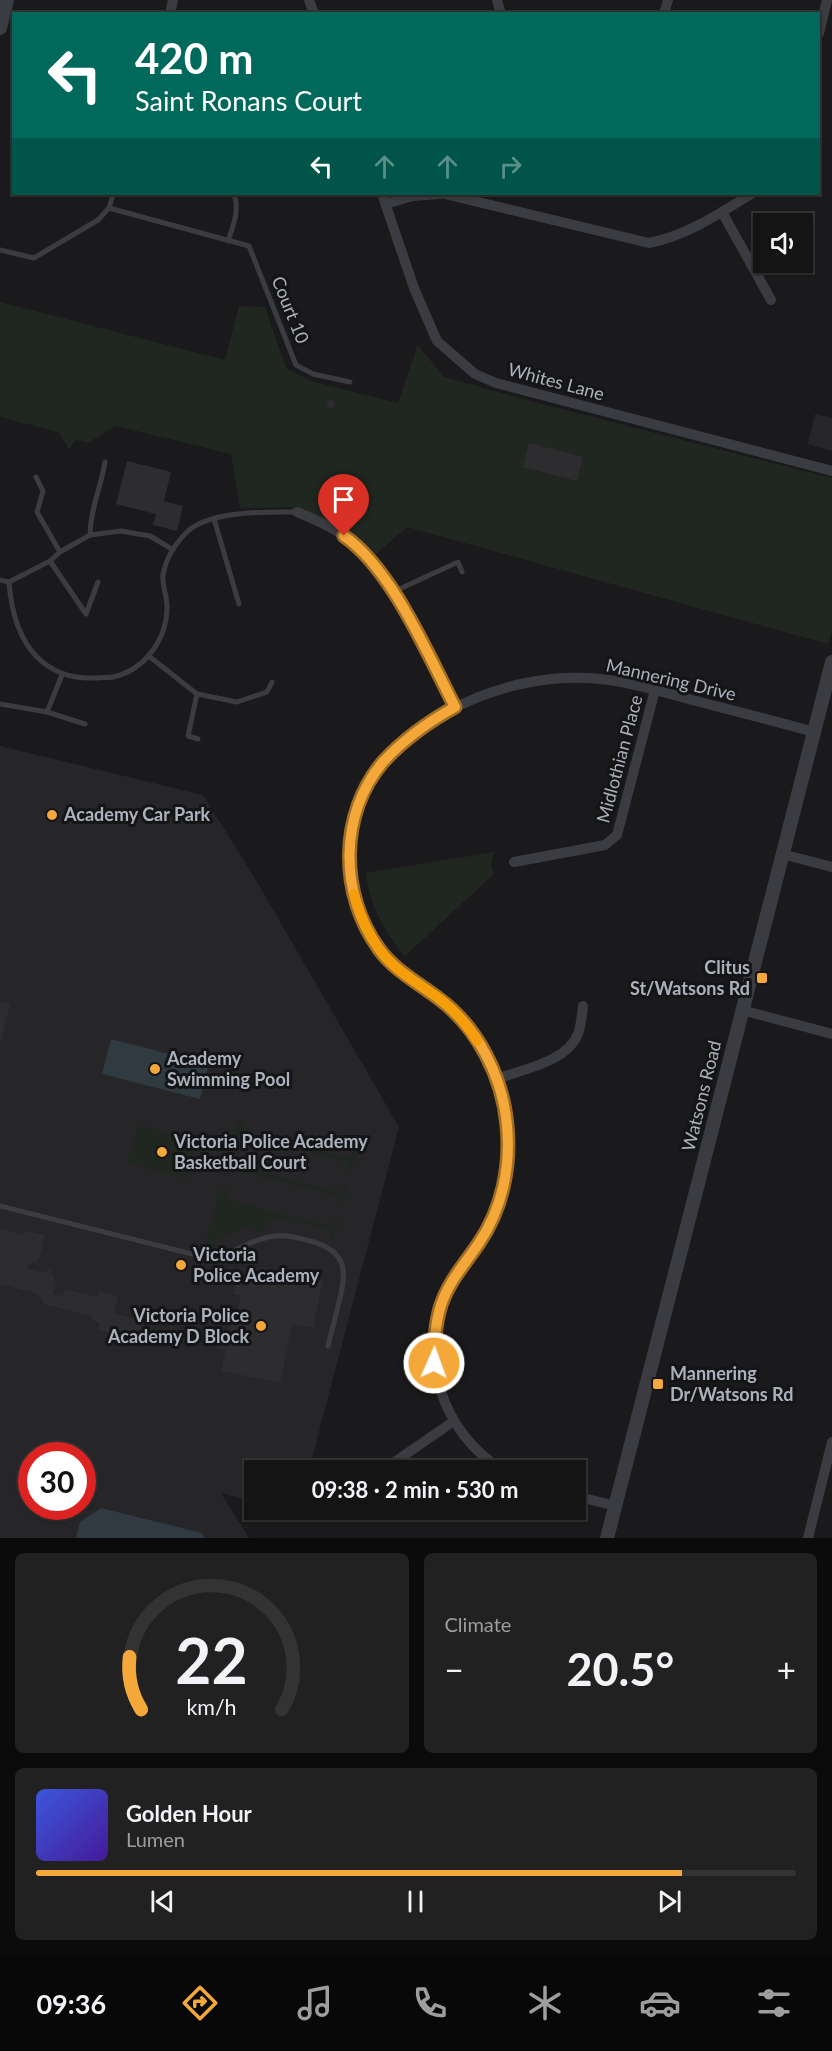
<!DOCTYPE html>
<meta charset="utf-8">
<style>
:root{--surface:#141415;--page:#212122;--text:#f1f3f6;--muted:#9d9ea0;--line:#333334;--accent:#f4a83a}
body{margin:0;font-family:Lato,sans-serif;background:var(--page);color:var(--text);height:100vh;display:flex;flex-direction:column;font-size:22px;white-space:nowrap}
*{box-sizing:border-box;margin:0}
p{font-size:20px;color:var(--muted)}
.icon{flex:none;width:33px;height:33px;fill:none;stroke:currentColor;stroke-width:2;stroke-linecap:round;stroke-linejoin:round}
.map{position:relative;height:1538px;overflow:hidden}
.sheet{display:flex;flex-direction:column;gap:15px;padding:15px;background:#0b0b0c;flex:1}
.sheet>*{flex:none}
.banner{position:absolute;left:12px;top:12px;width:808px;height:183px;border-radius:0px;box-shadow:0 2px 4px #0004,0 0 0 2px var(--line);background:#00695c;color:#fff;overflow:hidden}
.controls{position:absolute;left:753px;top:213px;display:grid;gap:12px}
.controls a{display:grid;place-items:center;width:60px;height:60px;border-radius:0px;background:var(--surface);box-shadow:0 2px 4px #0004,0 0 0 2px var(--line);font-size:30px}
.speed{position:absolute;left:18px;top:1442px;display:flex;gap:12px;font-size:30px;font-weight:700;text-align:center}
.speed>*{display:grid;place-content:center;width:78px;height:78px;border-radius:50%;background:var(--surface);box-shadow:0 2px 4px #0004,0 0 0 2px var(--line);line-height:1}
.speed .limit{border:9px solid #d22;background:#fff;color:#111}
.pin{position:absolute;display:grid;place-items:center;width:51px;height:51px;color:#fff;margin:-62px -26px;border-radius:50% 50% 50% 0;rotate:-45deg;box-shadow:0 0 6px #0007}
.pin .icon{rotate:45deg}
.me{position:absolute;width:66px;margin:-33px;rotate:2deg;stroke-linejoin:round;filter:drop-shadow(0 0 4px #0008)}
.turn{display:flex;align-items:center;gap:21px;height:126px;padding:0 24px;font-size:27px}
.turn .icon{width:78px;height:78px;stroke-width:2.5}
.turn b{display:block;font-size:42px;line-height:51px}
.lanes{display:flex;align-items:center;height:57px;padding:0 24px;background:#0003;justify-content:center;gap:30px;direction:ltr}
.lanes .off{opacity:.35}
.big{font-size:45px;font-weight:700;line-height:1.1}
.sheet .tile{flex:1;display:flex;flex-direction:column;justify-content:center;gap:9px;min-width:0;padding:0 21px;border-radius:9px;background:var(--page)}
.sheet .dial{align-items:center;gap:0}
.dial svg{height:156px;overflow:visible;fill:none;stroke:var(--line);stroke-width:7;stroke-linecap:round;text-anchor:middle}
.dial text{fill:var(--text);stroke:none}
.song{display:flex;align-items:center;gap:18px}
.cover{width:72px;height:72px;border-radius:9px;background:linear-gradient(135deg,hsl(230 70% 55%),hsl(260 70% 35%))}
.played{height:6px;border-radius:3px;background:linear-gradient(90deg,var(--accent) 85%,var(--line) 85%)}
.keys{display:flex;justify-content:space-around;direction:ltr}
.heat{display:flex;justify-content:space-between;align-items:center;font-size:33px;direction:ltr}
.sheet .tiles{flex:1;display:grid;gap:15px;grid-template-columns:1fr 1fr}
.tile:last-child{grid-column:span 2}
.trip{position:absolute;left:244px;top:1460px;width:342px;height:60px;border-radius:0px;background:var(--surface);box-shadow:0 2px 4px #0004,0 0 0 2px var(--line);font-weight:700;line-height:60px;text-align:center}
.dock{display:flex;height:96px;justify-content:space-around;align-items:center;background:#080808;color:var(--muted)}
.dock .icon{width:42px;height:42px}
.dock .selected{color:var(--accent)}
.dock b{font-size:27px;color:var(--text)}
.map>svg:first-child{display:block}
.built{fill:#262629;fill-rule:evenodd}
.green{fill:#1f2720}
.water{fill:#2f3a41}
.building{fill:#2d2d30}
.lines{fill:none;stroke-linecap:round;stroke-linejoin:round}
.service{stroke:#3b3c41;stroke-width:5}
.minor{stroke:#3b3c41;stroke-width:10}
.tertiary{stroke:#3b3c41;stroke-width:14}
.route-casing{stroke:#9f6d26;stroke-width:15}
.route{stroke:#f4a83a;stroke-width:10}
.slow{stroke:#f59e0b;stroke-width:10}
.poi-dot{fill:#f4a83a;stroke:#151517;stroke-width:2}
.labels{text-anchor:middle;stroke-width:6;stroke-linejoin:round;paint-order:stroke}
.street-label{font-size:18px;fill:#acb2bc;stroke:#151517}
.poi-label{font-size:18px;font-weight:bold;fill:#acb2bc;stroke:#151517;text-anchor:start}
</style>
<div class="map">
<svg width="832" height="1538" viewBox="0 0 832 1538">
<rect width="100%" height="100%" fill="#1a1a1c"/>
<g class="built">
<path d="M815 414 832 418V451L808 444Z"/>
<path d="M0 746 203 795 253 875 399 1127 309 1470H255V1502L221 1493 249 1538H0ZM32 1455H82V1506H32Z"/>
</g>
<g class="green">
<path d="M0 302 225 360 239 306 265 307 286 368 311 381 398 403 418 345 444 377 534 402 832 478V630L828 644 407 527 376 554 322 518 290 507 240 508 231 454 116 426 88 443 76 440 69 449 58 432 0 417Z"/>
<path d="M494 852 491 866 494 874 405 956C384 931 370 906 366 873Z"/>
<path d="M239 1121 246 1123 244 1132 337 1156 350 1159 354 1150 356 1154 351 1172 347 1173 349 1163 239 1135 235 1148H232C229 1142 233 1126 239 1121Z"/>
<path d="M139 1125 197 1141 188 1179 127 1163Z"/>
<path d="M229 1155 238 1157 236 1166 337 1192 342 1193 344 1185H346L347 1188 342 1205 338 1206 341 1197 230 1169 226 1178 223 1173Z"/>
<path d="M220 1189 229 1190 227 1200 332 1227 335 1218H337C339 1225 336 1237 331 1242L329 1241 332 1230C309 1225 288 1218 265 1222V1232L258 1233 254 1224 216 1240 220 1250H209L205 1244Z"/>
</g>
<g class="water">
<path d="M111 1039 209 1064 200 1099 102 1074Z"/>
<path d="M101 1508 202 1533 205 1538H76L80 1522Z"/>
</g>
<g class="building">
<circle cx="331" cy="404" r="4"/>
<path d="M529 443 583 457 577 481 523 467Z"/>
<path d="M127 461 171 472 164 501 183 506 177 531 153 525 156 514 116 504Z"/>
<path d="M0 1002 10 1004 1 1042H0Z"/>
<path d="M0 1229 23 1235 24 1232 28 1231 45 1235 39 1259 35 1263H29L27 1269 44 1273 49 1269 56 1281 53 1294 63 1296 65 1289 97 1297 98 1291 118 1296 114 1313 145 1321 143 1330 158 1333 155 1344 98 1330 100 1323 91 1320 92 1316 45 1304 38 1294 0 1284Z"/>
<path d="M257 1267 323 1280 313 1328 292 1324 280 1383 221 1371 226 1350 216 1348 219 1333 229 1335 233 1313 237 1314 241 1295 233 1294 236 1279 254 1283Z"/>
</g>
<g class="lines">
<g class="service">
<path d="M109 208 113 194"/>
<path d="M228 241C233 226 240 210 234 194"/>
<path d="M0 250 34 258 98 220 109 208 249 246 296 365 313 374 350 382"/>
<path d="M36 477 43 491 37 512 60 552"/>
<path d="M214 519 239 604"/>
<path d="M90 535C90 510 101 487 105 462"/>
<path d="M50 561 86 614 98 582"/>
<path d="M0 580 9 582 50 561 60 552 90 535 121 531 150 536 172 549"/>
<path d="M9 582C11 608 17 637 37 657 53 673 73 679 95 678 101 677 107 678 113 677 145 670 167 639 167 607 167 596 162 585 163 575 166 557 175 544 187 532 210 510 268 512 297 512"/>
<path d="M393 592 458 562 462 572"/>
<path d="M150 657 197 694 188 736 198 739"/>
<path d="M197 694 237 702 267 692 272 682"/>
<path d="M0 704 47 712 85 724"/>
<path d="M47 712 62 675"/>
<path d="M0 1206 208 1258C227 1258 246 1242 265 1238 281 1233 295 1237 310 1241 349 1251 347 1273 338 1306 335 1319 331 1333 328 1346"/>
</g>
<g class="minor">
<path d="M309 0 314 14"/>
<path d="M497 0 501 14"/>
<path d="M170 14 173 0"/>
<path d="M664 14 668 0"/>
<path d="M819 33 827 0"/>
<path d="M382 194 414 288 437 341 475 374 496 383 832 471"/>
<path d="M445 194 649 243C686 236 719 214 751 194"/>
<path d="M386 204 412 196 440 194"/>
<path d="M722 212 771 300"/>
<path d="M297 512C317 520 337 529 354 543 395 579 429 658 455 707"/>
<path d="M782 854 832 867"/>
<path d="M514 862 605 845 617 835 655 690"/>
<path d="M742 1010 832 1034"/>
<path d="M497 1079C523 1069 567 1062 578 1034 581 1026 582 1015 583 1006"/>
<path d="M383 1470 454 1421"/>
<path d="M502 1470C442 1432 417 1356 447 1291 455 1273 468 1259 479 1243 498 1215 508 1180 508 1147 509 1091 484 1035 441 1000 431 992 420 986 410 979 386 962 371 939 360 913 342 872 348 823 369 784 385 754 414 731 443 714 493 686 551 672 609 680 638 684 667 693 696 701 735 711 775 721 814 732"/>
<path d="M576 1496 615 1506"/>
<path d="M808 1538 832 1442"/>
</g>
<g class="tertiary">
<path d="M0 28 7 0"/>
<path d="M607 1538 832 662"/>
</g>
</g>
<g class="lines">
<defs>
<path id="route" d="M344 536C392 569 428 655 455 707 428 722 404 739 383 762 339 814 339 894 379 949 394 970 417 982 438 998 478 1027 503 1078 507 1126 511 1167 502 1209 479 1243 465 1264 449 1281 441 1305 435 1324 434 1344 434 1363"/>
</defs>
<use href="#route" class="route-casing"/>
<use href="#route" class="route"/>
<path class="slow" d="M354 894C361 919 373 945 391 963 406 978 424 987 440 999 455 1011 467 1025 477 1041"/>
</g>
<g class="poi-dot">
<circle cx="52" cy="815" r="6"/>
<rect x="756" y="972" width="12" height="12" rx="3"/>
<circle cx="155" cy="1069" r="6"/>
<circle cx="162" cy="1152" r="6"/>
<circle cx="181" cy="1265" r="6"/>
<circle cx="261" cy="1326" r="6"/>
<rect x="652" y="1378" width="12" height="12" rx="3"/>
</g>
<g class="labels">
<g class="street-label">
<text transform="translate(290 310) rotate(68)" y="6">Court 10</text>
<text transform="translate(556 382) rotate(15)" y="6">Whites Lane</text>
<text transform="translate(671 680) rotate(13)" y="6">Mannering Drive</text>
<text transform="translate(620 759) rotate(-75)" y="6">Midlothian Place</text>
<text transform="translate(702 1096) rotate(-76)" y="6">Watsons Road</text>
</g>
<g class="poi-label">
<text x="64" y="821">Academy Car Park</text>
<text x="750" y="974" text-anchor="end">Clitus<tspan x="750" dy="21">St/Watsons Rd</tspan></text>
<text x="167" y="1065">Academy<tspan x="167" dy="21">Swimming Pool</tspan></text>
<text x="174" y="1148">Victoria Police Academy<tspan x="174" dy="21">Basketball Court</tspan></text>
<text x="193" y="1261">Victoria<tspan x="193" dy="21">Police Academy</tspan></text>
<text x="249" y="1322" text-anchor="end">Victoria Police<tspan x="249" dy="21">Academy D Block</tspan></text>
<text x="670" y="1380">Mannering<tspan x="670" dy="21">Dr/Watsons Rd</tspan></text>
</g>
</g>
</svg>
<div class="controls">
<a><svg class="icon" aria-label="sound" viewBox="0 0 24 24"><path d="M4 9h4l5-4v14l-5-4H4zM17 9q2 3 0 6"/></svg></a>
</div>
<div class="speed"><div class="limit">30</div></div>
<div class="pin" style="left:344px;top:536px;background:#d93025"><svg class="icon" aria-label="arrive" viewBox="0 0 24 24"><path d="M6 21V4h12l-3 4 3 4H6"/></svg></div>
<svg class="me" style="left:434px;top:1363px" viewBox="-20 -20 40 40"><circle r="17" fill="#f4a83a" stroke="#fff" stroke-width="3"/><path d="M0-11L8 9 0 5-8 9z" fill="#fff"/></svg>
<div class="trip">09:38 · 2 min · 530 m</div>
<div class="banner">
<div class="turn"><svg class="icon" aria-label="left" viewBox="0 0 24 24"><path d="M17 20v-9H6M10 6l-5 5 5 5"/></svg><div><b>420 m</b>Saint Ronans Court</div></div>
<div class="lanes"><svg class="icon" aria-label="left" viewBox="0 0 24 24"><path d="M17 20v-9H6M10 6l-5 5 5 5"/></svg><svg class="icon off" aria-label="ahead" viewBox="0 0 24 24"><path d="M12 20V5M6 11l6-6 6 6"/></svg><svg class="icon off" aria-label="ahead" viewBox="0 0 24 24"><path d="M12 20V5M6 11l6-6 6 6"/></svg><svg class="icon off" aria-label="right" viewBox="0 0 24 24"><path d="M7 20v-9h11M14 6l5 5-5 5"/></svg></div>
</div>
</div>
<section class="sheet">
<div class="tiles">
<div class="tile dial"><svg viewBox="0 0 100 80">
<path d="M14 69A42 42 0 1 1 86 69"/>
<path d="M14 69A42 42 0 0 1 8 42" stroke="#f4a83a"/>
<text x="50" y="56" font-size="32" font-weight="700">22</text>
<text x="50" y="72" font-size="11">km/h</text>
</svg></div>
<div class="tile"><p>Climate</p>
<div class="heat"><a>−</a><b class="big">20.5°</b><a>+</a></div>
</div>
<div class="tile">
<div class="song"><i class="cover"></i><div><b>Golden Hour</b><p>Lumen</p></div></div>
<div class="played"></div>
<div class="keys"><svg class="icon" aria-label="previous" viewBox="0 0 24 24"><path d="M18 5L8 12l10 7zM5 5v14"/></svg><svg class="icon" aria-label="pause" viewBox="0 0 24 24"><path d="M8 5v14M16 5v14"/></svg><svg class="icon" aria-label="next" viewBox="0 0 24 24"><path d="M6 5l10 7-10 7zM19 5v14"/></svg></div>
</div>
</div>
</section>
<nav class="dock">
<b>09:36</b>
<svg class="icon selected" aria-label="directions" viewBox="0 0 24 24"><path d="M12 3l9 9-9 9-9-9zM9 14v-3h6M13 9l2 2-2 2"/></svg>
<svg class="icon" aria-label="music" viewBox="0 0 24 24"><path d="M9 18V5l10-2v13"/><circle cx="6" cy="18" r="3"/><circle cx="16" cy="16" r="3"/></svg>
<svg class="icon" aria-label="phone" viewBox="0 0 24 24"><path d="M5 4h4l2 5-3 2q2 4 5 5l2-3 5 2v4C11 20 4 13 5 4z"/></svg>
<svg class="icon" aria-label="climate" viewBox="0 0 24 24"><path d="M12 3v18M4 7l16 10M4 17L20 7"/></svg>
<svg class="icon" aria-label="car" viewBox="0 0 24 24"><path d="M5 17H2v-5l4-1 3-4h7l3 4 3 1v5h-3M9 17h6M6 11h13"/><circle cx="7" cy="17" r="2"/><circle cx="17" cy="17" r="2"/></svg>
<svg class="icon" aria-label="filters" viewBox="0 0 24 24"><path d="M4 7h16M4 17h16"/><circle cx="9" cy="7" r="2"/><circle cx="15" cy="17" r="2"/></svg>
</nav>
